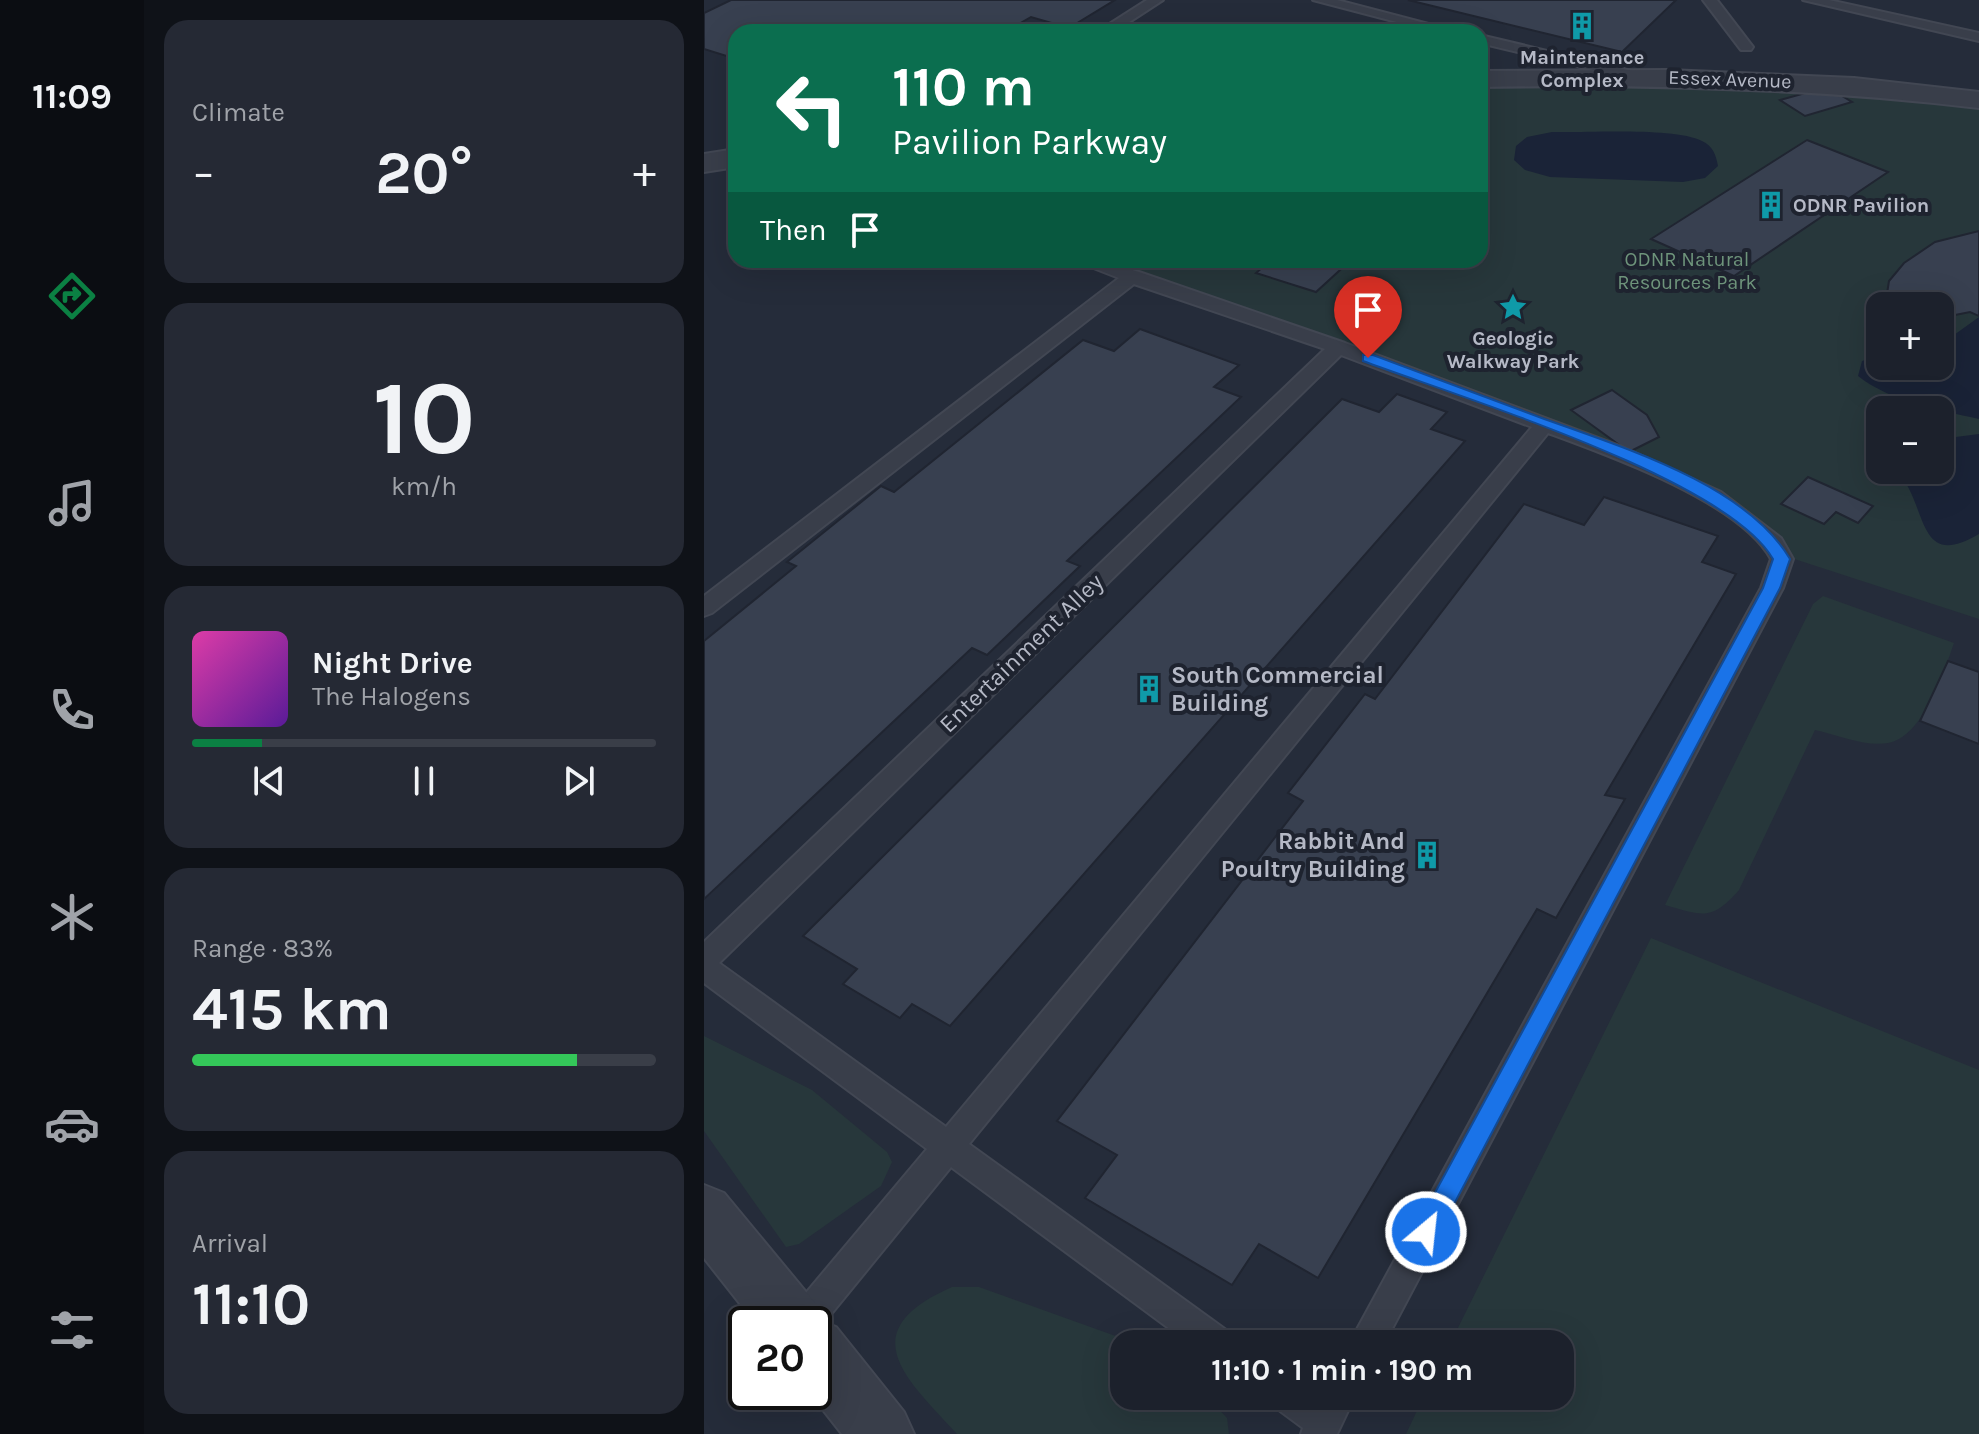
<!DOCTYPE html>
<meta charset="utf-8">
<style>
:root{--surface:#1c212c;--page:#252934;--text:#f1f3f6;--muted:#a0a3a9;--line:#3a3e48;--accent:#0b8043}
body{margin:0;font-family:Karla,sans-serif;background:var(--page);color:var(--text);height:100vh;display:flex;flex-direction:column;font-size:30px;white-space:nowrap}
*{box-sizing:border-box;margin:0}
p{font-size:26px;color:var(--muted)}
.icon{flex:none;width:44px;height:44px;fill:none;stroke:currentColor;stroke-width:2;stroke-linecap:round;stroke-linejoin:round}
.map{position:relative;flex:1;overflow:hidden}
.sheet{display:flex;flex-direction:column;gap:20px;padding:20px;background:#0f1218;width:560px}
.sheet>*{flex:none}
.guide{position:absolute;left:24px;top:24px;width:760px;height:244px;border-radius:24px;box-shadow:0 8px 32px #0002,0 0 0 2px var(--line);background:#0b6e4f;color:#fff;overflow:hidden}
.controls{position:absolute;left:1162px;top:292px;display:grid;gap:16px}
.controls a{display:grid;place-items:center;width:88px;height:88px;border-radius:16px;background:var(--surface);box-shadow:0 8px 32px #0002,0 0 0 2px var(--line);font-size:40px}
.speed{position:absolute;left:24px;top:1306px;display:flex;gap:16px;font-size:40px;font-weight:700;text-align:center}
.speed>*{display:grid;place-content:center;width:104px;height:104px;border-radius:50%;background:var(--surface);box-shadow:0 8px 32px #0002,0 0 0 2px var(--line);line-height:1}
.speed .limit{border:4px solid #111;border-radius:12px;background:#fff;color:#111}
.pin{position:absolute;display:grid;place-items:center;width:68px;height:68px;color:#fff;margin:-82px -34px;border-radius:50% 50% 50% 0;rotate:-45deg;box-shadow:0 0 8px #0007}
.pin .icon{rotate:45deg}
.me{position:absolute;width:88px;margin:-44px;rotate:28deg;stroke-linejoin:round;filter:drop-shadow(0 0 6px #0008)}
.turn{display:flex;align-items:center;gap:28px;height:168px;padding:0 32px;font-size:36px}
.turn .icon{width:104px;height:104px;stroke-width:2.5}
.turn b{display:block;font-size:56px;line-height:68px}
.then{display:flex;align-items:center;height:76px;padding:0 32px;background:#0003;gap:16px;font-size:30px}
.big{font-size:60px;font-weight:700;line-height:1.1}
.sheet .card{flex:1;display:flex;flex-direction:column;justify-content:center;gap:12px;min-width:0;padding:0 28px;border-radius:24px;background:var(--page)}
.sheet .dial{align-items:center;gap:0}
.dial b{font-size:104px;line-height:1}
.song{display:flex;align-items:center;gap:24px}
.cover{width:96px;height:96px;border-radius:12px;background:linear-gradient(135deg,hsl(320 70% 55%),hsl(270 70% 35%))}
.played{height:8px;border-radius:4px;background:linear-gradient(90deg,var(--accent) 15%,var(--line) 15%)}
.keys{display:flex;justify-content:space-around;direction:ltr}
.heat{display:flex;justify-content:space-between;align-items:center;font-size:44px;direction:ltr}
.charge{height:12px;border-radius:6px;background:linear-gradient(90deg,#34c759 83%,var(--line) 0)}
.trip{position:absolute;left:406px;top:1330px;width:464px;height:80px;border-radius:24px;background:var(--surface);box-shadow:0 8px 32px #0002,0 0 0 2px var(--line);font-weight:700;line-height:80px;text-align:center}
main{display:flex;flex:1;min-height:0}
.dock{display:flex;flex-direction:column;width:144px;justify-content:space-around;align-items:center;background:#0b0d12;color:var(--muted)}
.dock .icon{width:56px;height:56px}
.dock .on{color:var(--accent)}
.dock b{font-size:36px;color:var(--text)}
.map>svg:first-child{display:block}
.green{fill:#27373b;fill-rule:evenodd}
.water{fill:#1a2337}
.building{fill:#384050;stroke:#202531;stroke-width:2}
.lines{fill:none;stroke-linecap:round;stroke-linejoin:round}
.service-casing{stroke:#424753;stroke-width:4}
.minor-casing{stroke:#424753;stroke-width:4}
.service{fill:#393e4a;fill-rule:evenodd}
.minor{fill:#393e4a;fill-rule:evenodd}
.route{fill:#1a73e8;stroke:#114b97;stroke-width:2}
.labels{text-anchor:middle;stroke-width:8;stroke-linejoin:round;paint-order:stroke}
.far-poi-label{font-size:20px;font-weight:bold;fill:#b5b9c6;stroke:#1e232f}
.far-street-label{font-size:20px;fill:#b5b9c6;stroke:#1e232f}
.far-park-label{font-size:20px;fill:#6e947b;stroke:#1e232f}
.street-label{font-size:24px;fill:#b5b9c6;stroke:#1e232f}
.poi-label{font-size:24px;font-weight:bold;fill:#b5b9c6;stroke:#1e232f;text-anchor:start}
</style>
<main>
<nav class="dock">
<b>11:09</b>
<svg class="icon on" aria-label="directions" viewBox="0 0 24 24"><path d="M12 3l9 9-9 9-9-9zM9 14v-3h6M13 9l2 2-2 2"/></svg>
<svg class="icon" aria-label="music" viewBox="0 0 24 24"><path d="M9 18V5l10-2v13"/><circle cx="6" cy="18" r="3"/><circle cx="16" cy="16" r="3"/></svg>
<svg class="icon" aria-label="phone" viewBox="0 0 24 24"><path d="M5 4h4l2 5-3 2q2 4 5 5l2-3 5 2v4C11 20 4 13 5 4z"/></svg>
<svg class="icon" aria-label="climate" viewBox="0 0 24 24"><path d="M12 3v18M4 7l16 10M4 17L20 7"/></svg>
<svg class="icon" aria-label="car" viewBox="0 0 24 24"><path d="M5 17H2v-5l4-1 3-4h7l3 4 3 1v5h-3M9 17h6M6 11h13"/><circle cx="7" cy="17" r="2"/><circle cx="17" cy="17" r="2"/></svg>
<svg class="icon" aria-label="filters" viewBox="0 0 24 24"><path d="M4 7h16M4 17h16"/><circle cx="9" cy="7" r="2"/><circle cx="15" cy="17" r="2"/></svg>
</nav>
<section class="sheet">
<div class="card"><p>Climate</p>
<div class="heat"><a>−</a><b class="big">20°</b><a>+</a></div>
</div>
<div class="card dial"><b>10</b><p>km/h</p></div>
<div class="card">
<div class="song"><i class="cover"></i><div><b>Night Drive</b><p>The Halogens</p></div></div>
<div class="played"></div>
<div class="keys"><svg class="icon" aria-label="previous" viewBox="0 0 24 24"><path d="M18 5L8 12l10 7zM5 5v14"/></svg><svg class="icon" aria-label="pause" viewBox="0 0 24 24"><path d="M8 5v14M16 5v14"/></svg><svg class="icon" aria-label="next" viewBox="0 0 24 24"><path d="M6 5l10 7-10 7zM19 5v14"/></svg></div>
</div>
<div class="card"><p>Range · 83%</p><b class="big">415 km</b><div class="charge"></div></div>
<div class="card"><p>Arrival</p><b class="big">11:10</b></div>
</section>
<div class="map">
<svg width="1275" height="1434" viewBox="0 0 1275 1434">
<rect width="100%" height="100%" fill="#252c3a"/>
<g class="green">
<path d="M927 75 1275 100V619L1075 554 1069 543 961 473 378 260H776V79ZM1176 306H1236V366H1176ZM1176 410H1236V470H1176Z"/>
<path d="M1119 596 1250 643C1240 672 1219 737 1184 743 1161 747 1134 735 1111 730L1035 890C1008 921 999 916 961 905L1109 604Z"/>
<path d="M947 938 1275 1070V1434H702L720 1396H856V1344H746Z"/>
<path d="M0 1036 108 1090 183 1152 188 1162 177 1186 95 1244 82 1247 0 1131Z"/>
<path d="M248 1287H275L431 1343 420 1344V1396H502L523 1418 525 1434H253C203 1379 146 1332 248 1287Z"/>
</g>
<g class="water">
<path d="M848 132C883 133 970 127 998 141 1009 146 1012 155 1014 166L1001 178 979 182 846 177 821 170 810 160 812 146 823 137Z"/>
<path d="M1275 317V419C1236 410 1187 402 1154 376L1158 361 1176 355V366H1236V345Z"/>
<path d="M1275 434V534C1211 572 1225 504 1192 470H1236V439Z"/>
</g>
<g class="building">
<path d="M27 0H411L365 28 327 17 301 32H32V59L0 49V13Z"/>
<path d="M704 0H972L918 52Z"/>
<path d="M1123 87 1148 102 1101 116 1076 100Z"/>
<path d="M1103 140 1184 172 1030 276 947 239Z"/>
<path d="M1275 231V316L1266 312 1236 318V306H1181L1185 281 1200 263 1231 242Z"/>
<path d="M567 260H647L612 292 552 273Z"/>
<path d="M436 329 535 365 510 387 537 397 363 561 376 566 283 655 268 648 0 899V641L92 566 83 562 177 486 190 492 379 340 410 351Z"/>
<path d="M908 390 943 415 955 437 925 452 867 410Z"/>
<path d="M693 394 743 412 727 429 761 441 246 1026 208 1004 196 1018 139 984 153 969 99 936 638 399 675 412Z"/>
<path d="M1104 477 1169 506 1154 523 1132 512 1120 524 1077 504Z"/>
<path d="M900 497 1014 536 998 562 1032 574 901 795 921 799 852 918 833 909 614 1278 555 1244 528 1285 381 1198 413 1155 353 1121 599 801 584 793 661 694 671 699 820 504 880 525Z"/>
<path d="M1244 661 1275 672V744L1216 721Z"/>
</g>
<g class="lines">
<defs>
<g id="service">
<path d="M443 0H459L410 32H393Z"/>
<path d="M609 0H633L755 32H731Z"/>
<path d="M999 0H1013L1049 47 1047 50H1037Z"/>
<path d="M1099 0H1125L1275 33V41Z"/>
<path d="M776 35 932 72 934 75 927 79 776 43Z"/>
<path d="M369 260H395L435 272 641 343 916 446 1017 492 1077 538 1089 559 1079 588 680 1344H645L1057 588 1067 559C1036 502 904 455 844 433L265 1144 525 1332 530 1344H486L247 1167 110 1335V1324H82L86 1312 223 1149 0 983V942L621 349 430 284 8 613 0 616V596L415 278ZM637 355 828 427 242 1127 15 963Z"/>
<path d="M567 1396H651L633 1434H597L599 1428 572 1408Z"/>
</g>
<g id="minor">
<path d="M964 70 1150 78 1275 92V108C1109 88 943 84 776 87V71Z"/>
<path d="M32 149V167L0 172V154Z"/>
<path d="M0 1185 20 1193 111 1303 119 1322 132 1327 200 1412 210 1434H138L105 1392H110V1324H52L0 1258Z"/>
</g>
</defs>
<use href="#service" class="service-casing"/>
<use href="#minor" class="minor-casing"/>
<use href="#service" class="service"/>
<use href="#minor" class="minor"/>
</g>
<path class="route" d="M659 355H669C724 376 780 396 835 417 914 446 1041 483 1086 559L1076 588 731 1240 722 1244 714 1240 710 1232 714 1224 1059 588 1069 559C1022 478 752 396 659 361Z"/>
<defs>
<symbol id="building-bare" viewBox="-9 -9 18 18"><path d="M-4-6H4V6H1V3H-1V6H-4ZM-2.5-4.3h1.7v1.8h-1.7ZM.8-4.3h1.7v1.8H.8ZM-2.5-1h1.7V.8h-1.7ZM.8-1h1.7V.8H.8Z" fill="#0f9aa8" stroke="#1e232f" stroke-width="2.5" paint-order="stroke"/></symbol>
<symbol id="sight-bare" viewBox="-9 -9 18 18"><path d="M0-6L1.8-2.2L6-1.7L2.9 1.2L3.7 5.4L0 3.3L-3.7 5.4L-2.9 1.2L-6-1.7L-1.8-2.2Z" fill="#0f9aa8" stroke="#1e232f" stroke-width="2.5" paint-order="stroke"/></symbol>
</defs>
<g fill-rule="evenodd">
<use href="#building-bare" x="858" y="6" width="40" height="40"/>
<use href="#building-bare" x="1047" y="185" width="40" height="40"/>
<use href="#sight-bare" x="789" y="287" width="40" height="40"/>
<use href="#building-bare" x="425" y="669" width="40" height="40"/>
<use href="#building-bare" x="703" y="835" width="40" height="40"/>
</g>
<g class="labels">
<g class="far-poi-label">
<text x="878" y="64">Maintenance<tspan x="878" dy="23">Complex</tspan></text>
<text x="1089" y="212" text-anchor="start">ODNR Pavilion</text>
<text x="809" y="345">Geologic<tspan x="809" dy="23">Walkway Park</tspan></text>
</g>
<g class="far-street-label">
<text transform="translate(1026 79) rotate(2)" y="7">Essex Avenue</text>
</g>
<g class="far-park-label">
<text x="983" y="266">ODNR Natural<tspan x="983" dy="23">Resources Park</tspan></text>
</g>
<g class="street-label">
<text transform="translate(317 653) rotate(-44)" y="8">Entertainment Alley</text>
</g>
<g class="poi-label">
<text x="467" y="683">South Commercial<tspan x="467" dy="28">Building</tspan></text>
<text x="701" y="849" text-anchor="end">Rabbit And<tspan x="701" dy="28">Poultry Building</tspan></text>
</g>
</g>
</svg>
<div class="controls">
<a>+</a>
<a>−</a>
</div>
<div class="speed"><div class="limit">20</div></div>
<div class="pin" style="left:664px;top:358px;background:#d93025"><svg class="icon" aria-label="arrive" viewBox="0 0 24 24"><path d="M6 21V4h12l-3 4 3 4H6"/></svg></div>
<svg class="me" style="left:722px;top:1232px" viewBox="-20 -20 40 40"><circle r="17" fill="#1a73e8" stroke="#fff" stroke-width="3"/><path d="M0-11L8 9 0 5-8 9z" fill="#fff"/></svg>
<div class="trip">11:10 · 1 min · 190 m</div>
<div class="guide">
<div class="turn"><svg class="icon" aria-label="left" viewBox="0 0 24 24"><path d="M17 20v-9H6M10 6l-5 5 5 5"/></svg><div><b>110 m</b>Pavilion Parkway</div></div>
<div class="then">Then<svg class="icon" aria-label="arrive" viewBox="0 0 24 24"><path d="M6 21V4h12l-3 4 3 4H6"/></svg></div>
</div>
</div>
</main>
